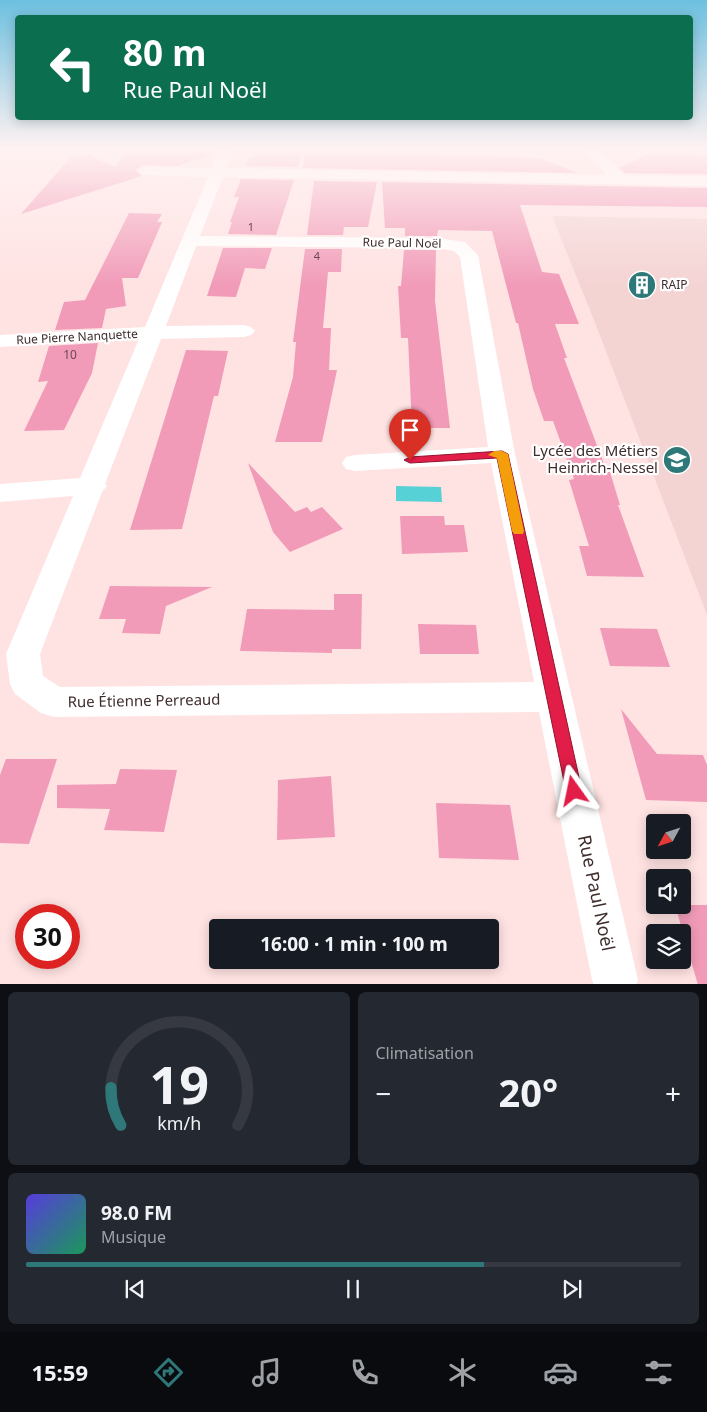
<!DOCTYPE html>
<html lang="fr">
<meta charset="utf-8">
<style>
:root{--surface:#171b24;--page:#242831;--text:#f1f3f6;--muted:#9ea1a6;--line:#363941;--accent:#2e787a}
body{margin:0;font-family:"Noto Sans",sans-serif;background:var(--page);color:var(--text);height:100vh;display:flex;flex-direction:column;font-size:19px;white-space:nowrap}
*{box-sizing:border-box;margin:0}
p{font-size:16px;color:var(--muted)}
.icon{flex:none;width:28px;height:28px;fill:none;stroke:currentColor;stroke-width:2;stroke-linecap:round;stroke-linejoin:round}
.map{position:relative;height:984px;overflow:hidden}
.details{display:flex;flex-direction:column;gap:8px;padding:8px;background:#0d0f14;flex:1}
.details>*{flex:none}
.top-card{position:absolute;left:15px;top:15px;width:678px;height:105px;border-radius:5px;box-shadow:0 2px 12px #0003;background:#0b6e4f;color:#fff;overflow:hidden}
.needle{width:32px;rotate:230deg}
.buttons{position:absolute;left:646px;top:814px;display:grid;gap:10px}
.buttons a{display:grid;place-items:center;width:45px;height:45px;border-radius:5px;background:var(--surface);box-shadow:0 2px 12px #0003;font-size:25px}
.speed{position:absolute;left:15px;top:904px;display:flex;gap:10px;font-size:25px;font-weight:700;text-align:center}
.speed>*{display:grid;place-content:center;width:65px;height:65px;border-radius:50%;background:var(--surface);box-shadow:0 2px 12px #0003;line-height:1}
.speed .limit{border:8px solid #d22;background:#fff;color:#111}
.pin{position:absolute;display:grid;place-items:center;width:42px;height:42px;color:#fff;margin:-51px -21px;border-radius:50% 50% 50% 0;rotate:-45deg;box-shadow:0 0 5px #0007}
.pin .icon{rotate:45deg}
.me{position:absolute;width:55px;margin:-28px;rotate:348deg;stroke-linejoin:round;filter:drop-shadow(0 0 4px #0008)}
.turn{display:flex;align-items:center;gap:18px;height:105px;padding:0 25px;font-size:22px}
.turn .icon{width:65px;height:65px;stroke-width:2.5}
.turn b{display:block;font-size:35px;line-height:42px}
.big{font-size:38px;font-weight:700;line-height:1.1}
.details .widget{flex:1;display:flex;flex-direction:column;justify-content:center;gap:8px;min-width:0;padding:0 18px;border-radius:8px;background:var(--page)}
.details .dial{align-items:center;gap:0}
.dial svg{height:130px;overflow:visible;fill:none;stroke:var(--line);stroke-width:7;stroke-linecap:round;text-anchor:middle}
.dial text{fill:var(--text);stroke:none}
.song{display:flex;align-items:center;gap:15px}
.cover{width:60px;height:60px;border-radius:8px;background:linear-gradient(135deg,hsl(250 70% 55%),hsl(150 70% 35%))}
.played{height:5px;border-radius:2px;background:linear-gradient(90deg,var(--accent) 70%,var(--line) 70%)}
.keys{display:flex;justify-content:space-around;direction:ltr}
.heat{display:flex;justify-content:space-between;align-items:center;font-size:28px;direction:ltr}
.details .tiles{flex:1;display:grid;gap:8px;grid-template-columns:1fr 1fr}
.widget:last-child{grid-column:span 2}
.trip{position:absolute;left:209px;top:919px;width:290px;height:50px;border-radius:5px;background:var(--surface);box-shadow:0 2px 12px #0003;font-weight:700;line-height:50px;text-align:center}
.tab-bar{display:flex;height:80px;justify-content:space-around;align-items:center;background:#090b0e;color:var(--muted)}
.tab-bar .icon{width:35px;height:35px}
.tab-bar .selected{color:var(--accent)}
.tab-bar b{font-size:22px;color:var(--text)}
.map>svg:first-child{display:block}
.built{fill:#f4d3d3}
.water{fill:#56d1d5}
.building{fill:#f19bb8}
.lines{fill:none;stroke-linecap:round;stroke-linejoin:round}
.street{fill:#fff;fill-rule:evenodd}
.route{fill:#e11d48;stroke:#92132f}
.slow{fill:#f59e0b}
.labels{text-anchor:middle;stroke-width:4.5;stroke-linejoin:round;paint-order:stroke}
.far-number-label{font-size:11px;fill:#6c4850}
.far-street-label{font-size:12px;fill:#3f2d2d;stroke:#fff}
.far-poi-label{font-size:12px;fill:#3f2d2d;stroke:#fff;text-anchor:start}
.number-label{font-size:12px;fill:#6c4850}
.poi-label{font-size:15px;fill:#3f2d2d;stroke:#fff;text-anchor:end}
.street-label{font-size:15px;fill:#3f2d2d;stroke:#fff}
.near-street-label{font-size:18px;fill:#3f2d2d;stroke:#fff}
</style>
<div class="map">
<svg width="707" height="985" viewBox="0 0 707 985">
<rect width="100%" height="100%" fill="#ffe2e2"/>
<path class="built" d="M552 216 707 219V615L594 320Z"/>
<path class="water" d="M396 486 441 487 442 502 396 501Z"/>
<g class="building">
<path d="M128 148H213L214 154 177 166 143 165 135 170 142 176 21 214 72 156 87 154 115 167Z"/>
<path d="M668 148 707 156V174L625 173 619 168 655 151 659 152Z"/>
<path d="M305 149 539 158 578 173 303 168Z"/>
<path d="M256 150H303L298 167 246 166 250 157H254Z"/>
<path d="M241 179 294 180 276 235 228 234 232 222H230L239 197H234Z"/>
<path d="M314 181 377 182 368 227H344L343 235H307Z"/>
<path d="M382 182 707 188V207L520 205 542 272 559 274 579 324H555L567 358H564L607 472H610L620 505H618L644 577 587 576 579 546H589L569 480 574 479 553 421H544L533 389 518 323H516L492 231 438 230 437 236H405V228H385Z"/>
<path d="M129 213 162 214 157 222H162L138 278H122L126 306 106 309 102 328 55 330 64 302 85 300Z"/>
<path d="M223 248H272L265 269 245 268 236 297 207 296Z"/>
<path d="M305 249H342L341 272H328L323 328H331L329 370H337L322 442H275L293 377 296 342H293Z"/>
<path d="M404 250H436L435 301 450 428H412L408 338H401L398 286H401Z"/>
<path d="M98 343 92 373 64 430 24 431 48 381 38 382 49 346Z"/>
<path d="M186 350 228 351 218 396H214L182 529 130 530Z"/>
<path d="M248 463 295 512 307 507 311 512 322 507 343 529 290 552 273 532Z"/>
<path d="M400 516H444L445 525H464L468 552 402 554Z"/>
<path d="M110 586 212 587 166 606 160 634 122 633 126 619H99Z"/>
<path d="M334 594H362L361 649H332V653L240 651 247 609 334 610Z"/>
<path d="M418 624 476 625 479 654H420Z"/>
<path d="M600 628 657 629 670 667 610 666Z"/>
<path d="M621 709 657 754 703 755 707 765V802L646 800Z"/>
<path d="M6 759H57L29 844 0 843V775Z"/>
<path d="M120 769 177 770 164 832 104 830 110 809 57 808V785L116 784Z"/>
<path d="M331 776 335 837 277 840 278 780Z"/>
<path d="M436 803 510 805 519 860 439 858Z"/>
<path d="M675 905H707V985H698Z"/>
</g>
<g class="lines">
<path class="street" d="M220 148H234L226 168 607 175 583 148H598L624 175 707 176V186L223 177 200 236 437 238 465 242 478 255 515 454 638 980 636 985H594L592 980 539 712 54 717 41 713 15 694 10 684 6 654 73 496 0 502V484L80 478 139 339 0 347V335L145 327 208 177 144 175 137 171 144 167 212 168ZM196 246 437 248 454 251 460 257 488 447 355 455 346 457 342 463 346 469 355 471 491 463 534 682 60 687 43 676 40 654 102 492 107 486 105 484 161 339 244 337 251 335 255 331 251 327 244 325 166 326Z"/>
</g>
<linearGradient id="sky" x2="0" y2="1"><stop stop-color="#6dc0e0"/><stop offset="0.52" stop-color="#fff2f2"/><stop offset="1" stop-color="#fff2f2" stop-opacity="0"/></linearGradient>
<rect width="707" height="286" fill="url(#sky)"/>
<path class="route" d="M502 451 508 454 582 791 580 797 574 799 568 797 566 791 497 458 410 463 404 460 410 457Z"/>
<path class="slow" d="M494 451H502L508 454 524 531 523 534H514L512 531 497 458 488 455Z"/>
<defs>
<symbol id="building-disc" viewBox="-11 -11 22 22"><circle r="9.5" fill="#2e787a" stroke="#fff"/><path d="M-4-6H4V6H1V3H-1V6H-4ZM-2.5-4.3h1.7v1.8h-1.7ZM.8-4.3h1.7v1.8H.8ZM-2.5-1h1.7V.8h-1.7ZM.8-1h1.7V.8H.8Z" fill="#fff"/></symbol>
<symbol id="school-disc" viewBox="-11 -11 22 22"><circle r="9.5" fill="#2e787a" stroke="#fff"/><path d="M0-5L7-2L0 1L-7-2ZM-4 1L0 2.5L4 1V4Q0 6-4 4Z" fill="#fff"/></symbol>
</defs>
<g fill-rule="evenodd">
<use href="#building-disc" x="626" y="269" width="32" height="32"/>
<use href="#school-disc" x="661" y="444" width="32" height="32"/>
</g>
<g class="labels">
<g class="far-number-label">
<text x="251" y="231">1</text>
<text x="317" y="260">4</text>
</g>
<g class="far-street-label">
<text transform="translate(402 243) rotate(1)" y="4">Rue Paul Noël</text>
<text transform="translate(77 337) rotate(-3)" y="4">Rue Pierre Nanquette</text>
</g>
<g class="far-poi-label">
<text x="661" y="289">RAIP</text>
</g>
<g class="number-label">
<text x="70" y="359">10</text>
</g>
<g class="poi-label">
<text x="658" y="456">Lycée des Métiers<tspan x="658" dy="17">Heinrich-Nessel</tspan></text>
</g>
<g class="street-label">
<text transform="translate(144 701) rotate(-1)" y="5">Rue Étienne Perreaud</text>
</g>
<g class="near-street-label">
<text transform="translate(596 893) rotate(78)" y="6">Rue Paul Noël</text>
</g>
</g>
</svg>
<div class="buttons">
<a><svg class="needle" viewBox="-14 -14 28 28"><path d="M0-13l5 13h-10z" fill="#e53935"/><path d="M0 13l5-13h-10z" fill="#9ea1a6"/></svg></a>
<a><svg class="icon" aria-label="sound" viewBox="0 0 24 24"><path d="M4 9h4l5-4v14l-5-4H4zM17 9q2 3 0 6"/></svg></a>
<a><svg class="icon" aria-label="layers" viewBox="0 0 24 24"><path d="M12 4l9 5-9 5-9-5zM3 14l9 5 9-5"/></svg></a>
</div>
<div class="speed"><div class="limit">30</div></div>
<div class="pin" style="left:410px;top:460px;background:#d93025"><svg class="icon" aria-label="arrive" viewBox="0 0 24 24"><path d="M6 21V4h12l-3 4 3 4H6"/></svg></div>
<svg class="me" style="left:574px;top:791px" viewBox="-20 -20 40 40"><path d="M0-17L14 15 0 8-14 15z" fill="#e11d48" stroke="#fff" stroke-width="4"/></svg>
<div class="trip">16:00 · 1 min · 100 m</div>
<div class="top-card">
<div class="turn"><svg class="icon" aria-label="left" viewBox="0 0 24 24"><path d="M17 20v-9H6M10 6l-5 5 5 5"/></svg><div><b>80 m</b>Rue Paul Noël</div></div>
</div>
</div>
<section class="details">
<div class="tiles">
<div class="widget dial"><svg viewBox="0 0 100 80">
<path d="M14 69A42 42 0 1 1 86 69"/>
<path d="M14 69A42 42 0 0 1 8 46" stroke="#2e787a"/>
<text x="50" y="56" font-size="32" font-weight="700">19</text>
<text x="50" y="72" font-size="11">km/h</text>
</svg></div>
<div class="widget"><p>Climatisation</p>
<div class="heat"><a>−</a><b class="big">20°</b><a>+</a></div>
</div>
<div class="widget">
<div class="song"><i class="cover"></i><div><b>98.0 FM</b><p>Musique</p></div></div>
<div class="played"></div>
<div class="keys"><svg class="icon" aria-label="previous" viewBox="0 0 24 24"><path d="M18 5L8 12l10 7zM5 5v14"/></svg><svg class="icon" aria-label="pause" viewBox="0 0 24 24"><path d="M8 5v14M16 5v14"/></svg><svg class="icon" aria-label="next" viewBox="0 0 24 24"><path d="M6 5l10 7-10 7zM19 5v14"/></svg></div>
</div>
</div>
</section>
<nav class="tab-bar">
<b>15:59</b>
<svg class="icon selected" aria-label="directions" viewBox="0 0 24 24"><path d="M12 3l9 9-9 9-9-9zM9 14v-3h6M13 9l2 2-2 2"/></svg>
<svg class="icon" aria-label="music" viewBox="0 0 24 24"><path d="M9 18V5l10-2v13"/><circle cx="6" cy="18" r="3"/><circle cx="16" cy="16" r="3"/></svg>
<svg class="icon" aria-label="phone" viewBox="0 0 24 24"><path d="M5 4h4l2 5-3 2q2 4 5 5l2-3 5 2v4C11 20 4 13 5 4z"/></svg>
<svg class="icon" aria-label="climate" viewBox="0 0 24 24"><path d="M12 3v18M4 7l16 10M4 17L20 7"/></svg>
<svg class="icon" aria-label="car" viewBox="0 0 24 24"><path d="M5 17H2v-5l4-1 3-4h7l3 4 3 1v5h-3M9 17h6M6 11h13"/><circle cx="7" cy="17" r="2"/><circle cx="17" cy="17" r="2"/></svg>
<svg class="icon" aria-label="filters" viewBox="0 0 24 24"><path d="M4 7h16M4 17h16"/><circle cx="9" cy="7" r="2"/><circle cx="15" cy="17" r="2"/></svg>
</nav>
